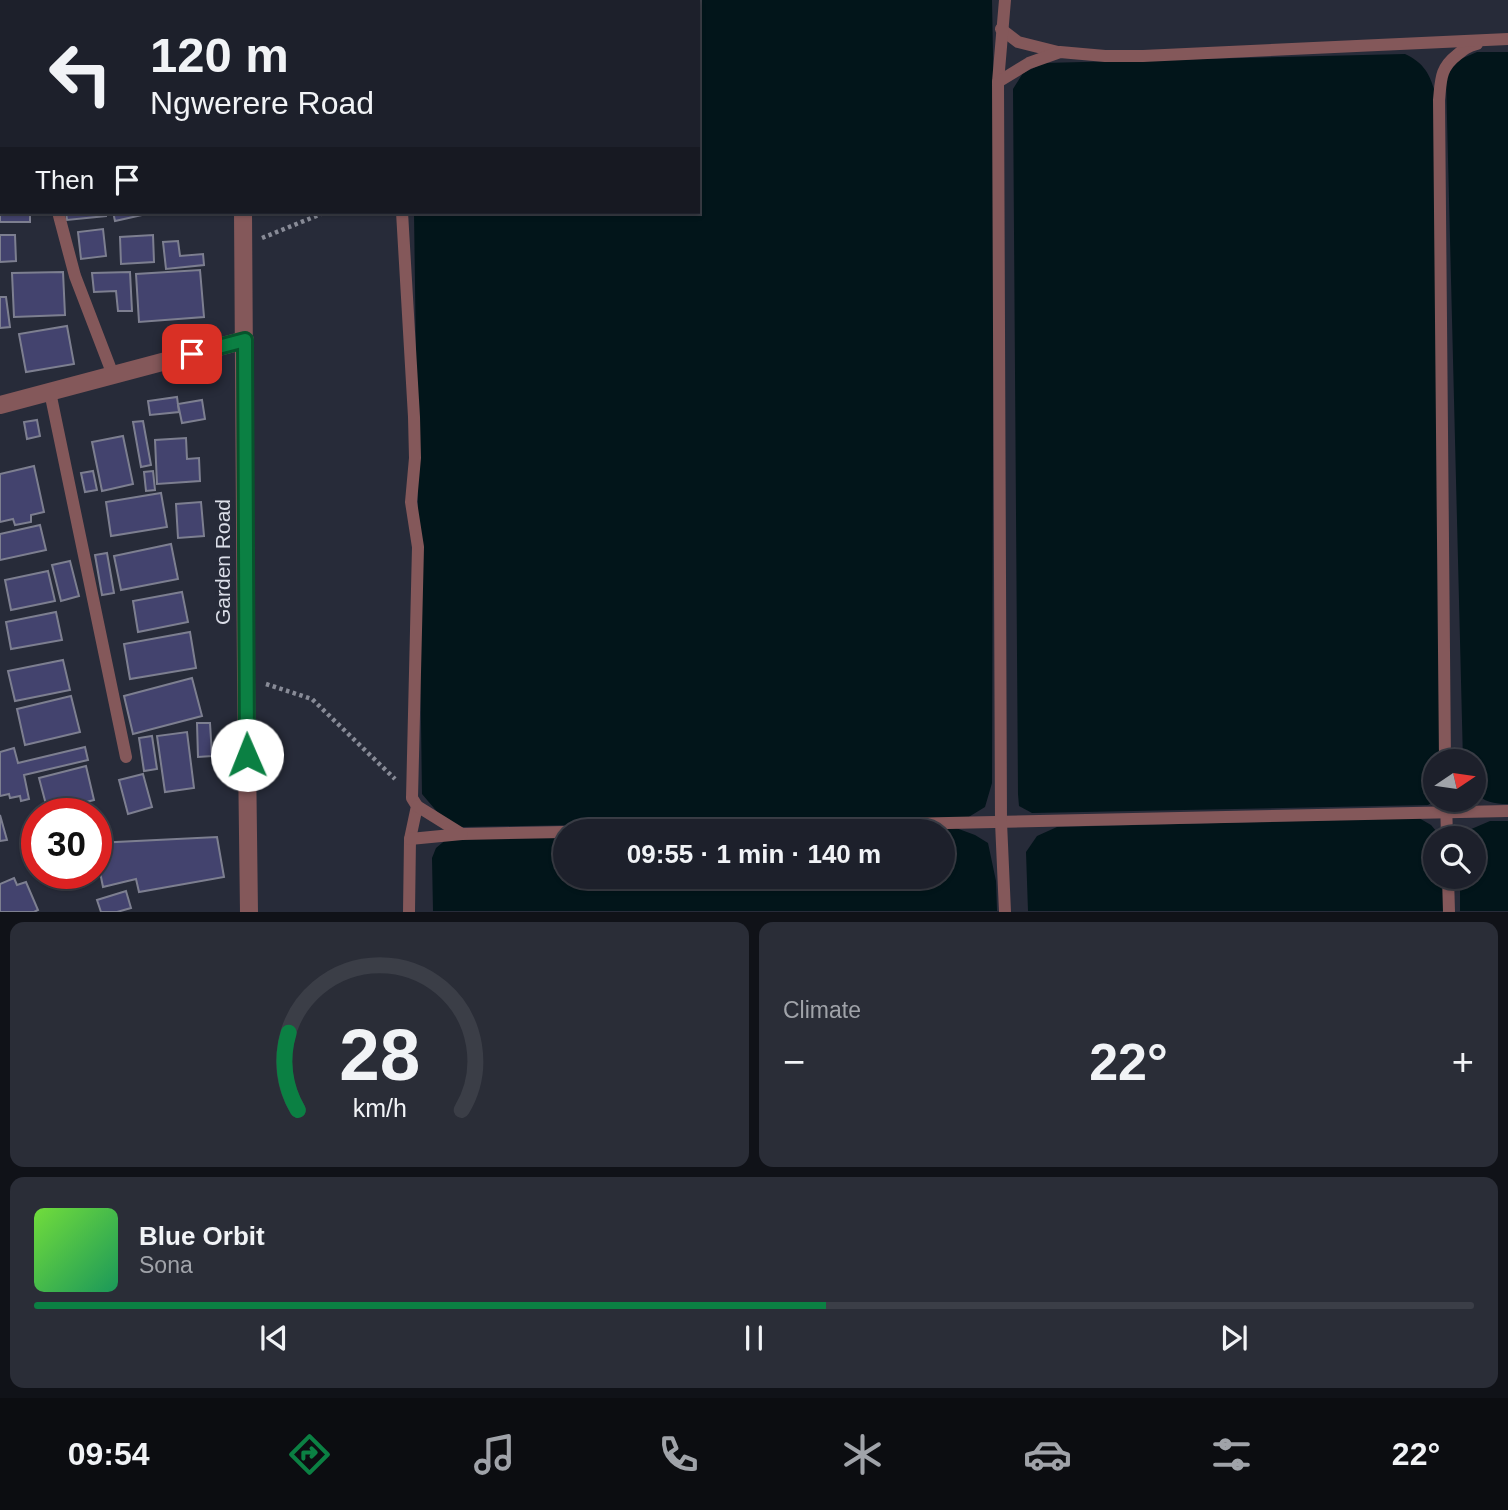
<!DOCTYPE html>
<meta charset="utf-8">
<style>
:root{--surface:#1d202b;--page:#2a2d37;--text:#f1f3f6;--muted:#a0a3a9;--line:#3b3e47;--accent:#0b8043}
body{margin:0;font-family:Helvetica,sans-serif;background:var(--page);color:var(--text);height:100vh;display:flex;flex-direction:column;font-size:26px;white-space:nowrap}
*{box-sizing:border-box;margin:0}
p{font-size:23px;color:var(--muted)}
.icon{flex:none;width:38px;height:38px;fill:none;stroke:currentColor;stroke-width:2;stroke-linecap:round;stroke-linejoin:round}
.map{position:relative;height:912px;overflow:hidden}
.drawer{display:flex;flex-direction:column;gap:10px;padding:10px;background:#101218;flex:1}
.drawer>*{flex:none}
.guide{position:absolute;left:0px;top:0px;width:700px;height:214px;box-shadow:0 2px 5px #0004,0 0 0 2px var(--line);background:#1d202b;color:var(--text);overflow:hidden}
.needle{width:46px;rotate:77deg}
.controls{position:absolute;left:1423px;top:749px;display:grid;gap:14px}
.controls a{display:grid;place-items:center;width:63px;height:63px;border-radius:50%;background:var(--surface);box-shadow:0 2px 5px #0004,0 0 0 2px var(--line);font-size:35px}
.speed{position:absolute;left:21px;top:798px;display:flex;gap:14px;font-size:35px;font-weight:700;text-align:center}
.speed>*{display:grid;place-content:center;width:91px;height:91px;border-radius:50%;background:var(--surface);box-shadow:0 2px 5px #0004,0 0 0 2px var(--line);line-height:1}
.speed .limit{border:10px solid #d22;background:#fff;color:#111}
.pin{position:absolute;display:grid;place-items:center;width:60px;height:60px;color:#fff;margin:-30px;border-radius:14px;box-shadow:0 4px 10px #0006}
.me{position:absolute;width:77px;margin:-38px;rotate:359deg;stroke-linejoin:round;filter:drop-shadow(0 0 5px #0008)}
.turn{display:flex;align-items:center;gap:24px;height:147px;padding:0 35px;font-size:32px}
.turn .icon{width:91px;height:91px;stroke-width:2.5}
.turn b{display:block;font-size:49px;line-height:60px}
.then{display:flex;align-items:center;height:66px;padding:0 35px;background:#0003;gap:14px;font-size:26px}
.big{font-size:52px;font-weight:700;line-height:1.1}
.drawer .widget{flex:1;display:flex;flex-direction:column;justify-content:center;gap:10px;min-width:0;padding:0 24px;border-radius:14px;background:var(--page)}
.drawer .dial{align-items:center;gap:0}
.dial svg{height:182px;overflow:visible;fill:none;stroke:var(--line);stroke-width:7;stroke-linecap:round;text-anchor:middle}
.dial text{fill:var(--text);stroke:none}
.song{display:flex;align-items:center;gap:21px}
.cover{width:84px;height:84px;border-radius:10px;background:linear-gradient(135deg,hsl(100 70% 55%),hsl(150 70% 35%))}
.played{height:7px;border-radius:4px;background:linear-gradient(90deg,var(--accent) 55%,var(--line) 55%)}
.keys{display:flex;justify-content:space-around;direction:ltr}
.heat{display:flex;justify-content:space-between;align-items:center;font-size:38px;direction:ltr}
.drawer .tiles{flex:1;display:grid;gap:10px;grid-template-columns:1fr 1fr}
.widget:last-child{grid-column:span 2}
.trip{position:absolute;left:553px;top:819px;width:402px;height:70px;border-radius:35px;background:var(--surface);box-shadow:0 2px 5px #0004,0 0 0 2px var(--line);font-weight:700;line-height:70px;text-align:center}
.tabs{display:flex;height:112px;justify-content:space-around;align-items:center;background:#0c0d11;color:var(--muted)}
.tabs .icon{width:49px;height:49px}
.tabs .active{color:var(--accent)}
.tabs b{font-size:32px;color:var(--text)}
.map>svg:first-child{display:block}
.water{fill:#02151a}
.building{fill:#43436e;stroke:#7d7f90;stroke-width:2}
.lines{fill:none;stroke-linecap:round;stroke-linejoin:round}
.path{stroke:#888b97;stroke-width:4.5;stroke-dasharray:3.5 3.5;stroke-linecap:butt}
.lane{stroke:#84585a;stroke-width:12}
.street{stroke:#84585a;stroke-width:18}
.route-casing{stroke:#07532c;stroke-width:18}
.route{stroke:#0b8043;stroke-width:12}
.labels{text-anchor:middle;stroke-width:7;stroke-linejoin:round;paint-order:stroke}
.street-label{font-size:21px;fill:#dbdee8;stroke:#272b39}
</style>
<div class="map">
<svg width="1508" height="912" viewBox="0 0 1508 912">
<rect width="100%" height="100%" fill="#272b39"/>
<g class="water">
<path d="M410 0H992L994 110 992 783 985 807 967 818 460 827 439 814 422 794 414 212H698V2H410Z"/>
<path d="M1477 52H1508V804C1494 804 1484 802 1474 792V761H1463L1446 78 1456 61Z"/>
<path d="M1405 54C1422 62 1429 72 1434 89L1440 761H1435L1436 800 1428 805 1032 813 1019 806 1018 794 1013 89 1023 73 1044 63Z"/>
<path d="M1419 818 1431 825 1442 838H1435V877H1446V911H1028L1026 852 1037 836 1057 827Z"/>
<path d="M1490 821H1508V911H1460V877H1474V838H1464L1469 830Z"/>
<path d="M956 828 975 835 988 843 996 881 997 911H433L432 858 436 848 448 838 565 836V877H943V831H736Z"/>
</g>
<g class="building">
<rect x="0" y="26" width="2" height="44"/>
<path d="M0 193H2V212H30V222H0Z"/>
<path d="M66 212H106V216L67 220Z"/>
<path d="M113 212H141L142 215 115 221Z"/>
<path d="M103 229 106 256 81 259 78 232Z"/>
<path d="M0 235H15L16 261 0 262Z"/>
<path d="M153 235 154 262 121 264 120 237Z"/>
<path d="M178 241 180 256 203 254 204 265 166 269 163 242Z"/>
<path d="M200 270 204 317 139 322 136 274Z"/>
<path d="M63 272 65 315 14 317 12 273Z"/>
<path d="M130 272 132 311H118L116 291 94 292 92 273Z"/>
<path d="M0 297H6L10 327 0 328Z"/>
<path d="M67 326 74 364 26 372 19 334Z"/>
<path d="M177 397 179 412 150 415 148 401Z"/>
<path d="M202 400 205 419 182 423 178 404Z"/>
<path d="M37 420 40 436 27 439 24 422Z"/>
<path d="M143 421 151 465 141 467 133 422Z"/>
<path d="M123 436 133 484 102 491 92 442Z"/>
<path d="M186 438 187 459 199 458 200 481 157 484 155 440Z"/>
<path d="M34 466 44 512 31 515V522L15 525 13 519 0 522V474Z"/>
<path d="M93 471 97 490 85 492 81 473Z"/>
<path d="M153 471 155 490 146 491 144 472Z"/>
<path d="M161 493 167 527 111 536 106 502Z"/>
<path d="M201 502 204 536 178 538 176 504Z"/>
<path d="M40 525 46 550 0 560V534Z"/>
<path d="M171 544 178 579 121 590 114 556Z"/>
<path d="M107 553 114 593 102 595 95 555Z"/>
<path d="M70 561 79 596 61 601 52 565Z"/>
<path d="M48 571 55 601 11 610 5 580Z"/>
<path d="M182 592 188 622 138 632 133 601Z"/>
<path d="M56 612 62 640 11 649 6 622Z"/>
<path d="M190 632 196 668 130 679 124 644Z"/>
<path d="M63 660 70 690 15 701 8 671Z"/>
<path d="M192 678 202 716 133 734 124 696Z"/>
<path d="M71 696 80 732 25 745 17 709Z"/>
<path d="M197 723H210L212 756 198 757Z"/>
<path d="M187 732 194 788 165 792 157 736Z"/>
<path d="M152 736 157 769 144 771 139 738Z"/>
<path d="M85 747 88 760 24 775 29 799 21 801 20 796 10 798 9 794 0 796V752L14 748 18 763Z"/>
<path d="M86 766 94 800 48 812 39 778Z"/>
<path d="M143 774 152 807 128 814 119 780Z"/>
<path d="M0 815 7 840 0 841Z"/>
<path d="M217 837 224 877 139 892 136 879 103 887 96 852V843Z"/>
<path d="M14 878 17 885 26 882 38 910 34 912H0V884Z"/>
<path d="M126 891 131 908 117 912H101L97 900Z"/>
</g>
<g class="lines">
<g class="path">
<path d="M262 238 326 212"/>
<path d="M266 684 312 699 395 779"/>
</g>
<g class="lane">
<path d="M399 2V0"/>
<path d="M1001 29 1018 42 1058 52"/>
<path d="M998 82 1005 0"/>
<path d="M58 212 75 276 113 375"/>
<path d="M402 212 414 417 415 458 411 502 418 547 412 798 417 806 410 839 409 912"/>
<path d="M50 392 126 757"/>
<path d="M1445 761 1439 100C1441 80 1440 68 1457 55 1464 49 1468 46 1477 44"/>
<path d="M1446 800 1447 838"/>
<path d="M417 806 462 834 565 832"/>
<path d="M576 831 1508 811"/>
<path d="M410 839 462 834"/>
<path d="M1448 877 1449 912"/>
<path d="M1005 912 1001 822 998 82 1029 63 1060 52 1105 56H1143L1508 39"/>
</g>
<g class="street">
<path d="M238 0V2"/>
<path d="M243 212 246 677 249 912"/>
<path d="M0 405 245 340"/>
</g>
</g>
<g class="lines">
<defs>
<path id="route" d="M192 354 245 340 247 755"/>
</defs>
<use href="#route" class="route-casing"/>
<use href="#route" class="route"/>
</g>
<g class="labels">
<g class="street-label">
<text transform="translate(223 562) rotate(-90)" y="7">Garden Road</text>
</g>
</g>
</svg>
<div class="controls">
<a><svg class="needle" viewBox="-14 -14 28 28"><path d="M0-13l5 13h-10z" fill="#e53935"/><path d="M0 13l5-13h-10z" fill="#a0a3a9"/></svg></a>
<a><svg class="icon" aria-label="search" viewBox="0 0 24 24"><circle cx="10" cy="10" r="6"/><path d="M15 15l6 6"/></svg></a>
</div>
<div class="speed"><div class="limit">30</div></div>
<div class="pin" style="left:192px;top:354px;background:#d93025"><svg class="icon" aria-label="arrive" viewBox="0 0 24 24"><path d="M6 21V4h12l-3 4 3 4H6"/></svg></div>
<svg class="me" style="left:247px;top:755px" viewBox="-20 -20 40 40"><circle r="19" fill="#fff"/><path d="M0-13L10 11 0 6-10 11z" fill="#0b8043"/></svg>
<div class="trip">09:55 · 1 min · 140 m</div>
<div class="guide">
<div class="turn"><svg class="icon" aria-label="left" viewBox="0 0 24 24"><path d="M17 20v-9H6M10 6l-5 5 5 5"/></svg><div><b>120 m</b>Ngwerere Road</div></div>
<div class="then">Then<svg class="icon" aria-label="arrive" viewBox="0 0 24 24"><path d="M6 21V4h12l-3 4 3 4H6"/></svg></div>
</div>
</div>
<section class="drawer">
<div class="tiles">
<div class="widget dial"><svg viewBox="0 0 100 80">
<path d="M14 69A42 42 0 1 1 86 69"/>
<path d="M14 69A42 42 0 0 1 10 35" stroke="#0b8043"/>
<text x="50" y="56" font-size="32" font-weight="700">28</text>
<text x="50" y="72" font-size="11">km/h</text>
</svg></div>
<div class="widget"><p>Climate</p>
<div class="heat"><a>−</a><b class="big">22°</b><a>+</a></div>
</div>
<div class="widget">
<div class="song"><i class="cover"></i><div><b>Blue Orbit</b><p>Sona</p></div></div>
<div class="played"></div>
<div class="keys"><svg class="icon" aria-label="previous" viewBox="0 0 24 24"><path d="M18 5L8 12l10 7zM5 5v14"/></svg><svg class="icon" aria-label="pause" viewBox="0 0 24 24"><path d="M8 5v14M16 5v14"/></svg><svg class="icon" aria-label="next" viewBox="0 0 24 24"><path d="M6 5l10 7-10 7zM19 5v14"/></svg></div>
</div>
</div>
</section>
<nav class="tabs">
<b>09:54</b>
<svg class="icon active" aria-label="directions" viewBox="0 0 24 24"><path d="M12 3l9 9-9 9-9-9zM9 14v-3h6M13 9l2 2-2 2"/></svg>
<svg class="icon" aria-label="music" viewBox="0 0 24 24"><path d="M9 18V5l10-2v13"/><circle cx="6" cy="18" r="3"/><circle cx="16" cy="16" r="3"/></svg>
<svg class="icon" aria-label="phone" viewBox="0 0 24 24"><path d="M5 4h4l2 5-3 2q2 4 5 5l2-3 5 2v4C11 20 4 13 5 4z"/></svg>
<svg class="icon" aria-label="climate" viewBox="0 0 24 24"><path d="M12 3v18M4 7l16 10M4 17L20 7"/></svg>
<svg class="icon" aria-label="car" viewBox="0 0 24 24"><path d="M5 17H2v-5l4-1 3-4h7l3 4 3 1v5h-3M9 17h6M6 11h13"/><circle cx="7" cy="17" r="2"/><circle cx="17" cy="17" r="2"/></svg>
<svg class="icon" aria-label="filters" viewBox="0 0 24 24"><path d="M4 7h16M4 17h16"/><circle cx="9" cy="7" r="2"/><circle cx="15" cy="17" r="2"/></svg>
<b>22°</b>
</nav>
